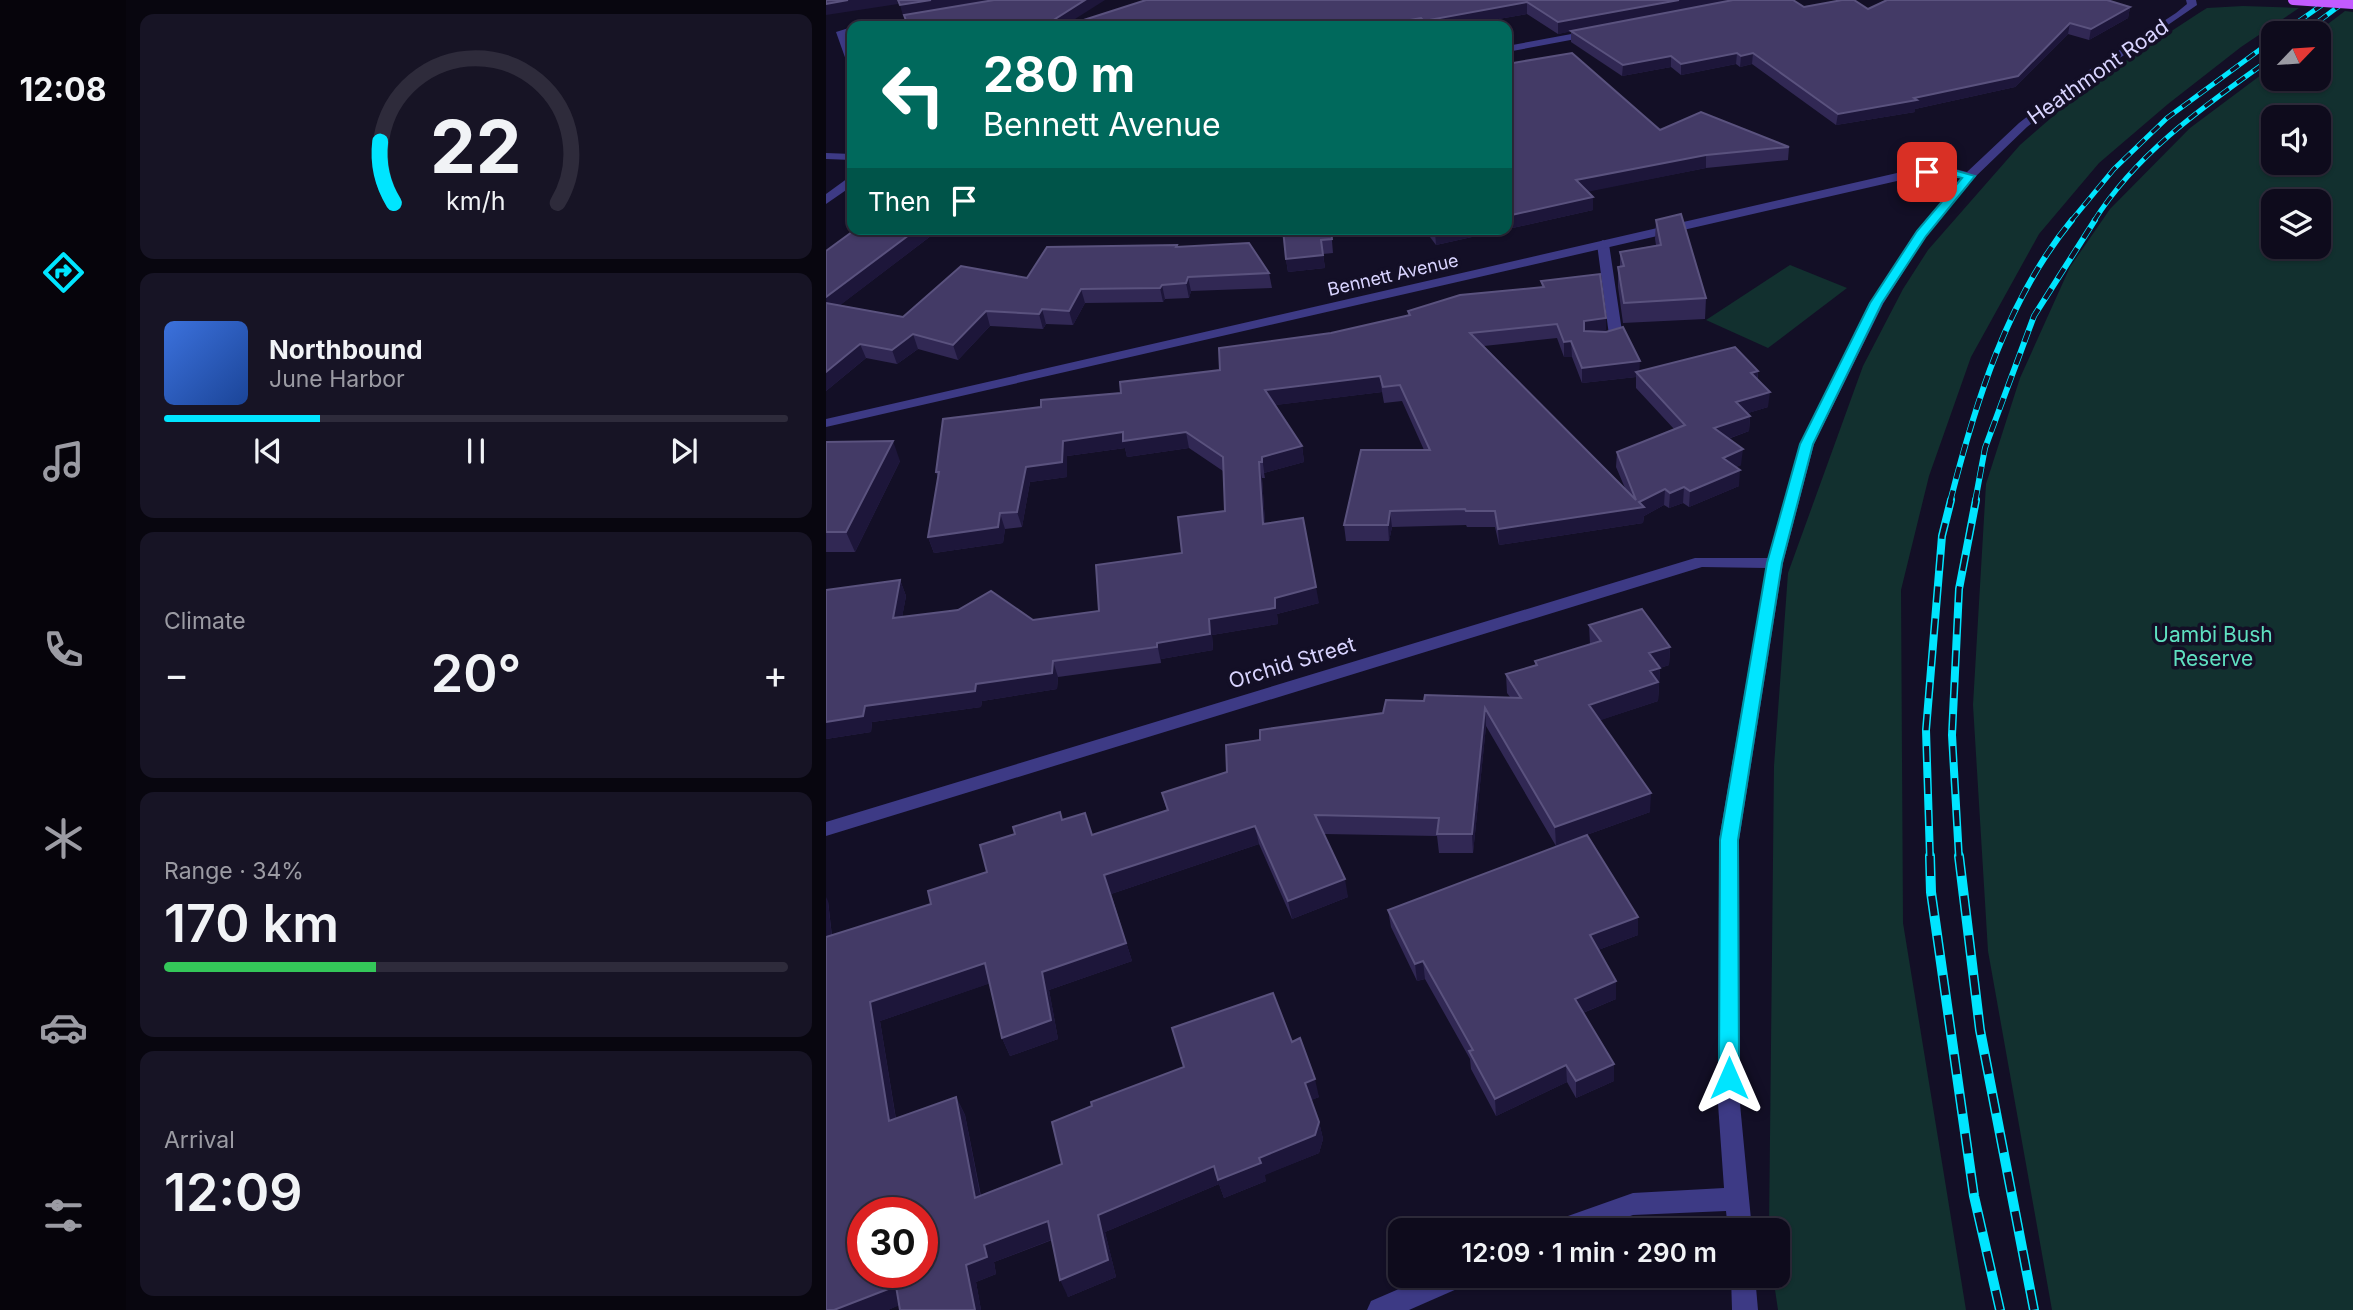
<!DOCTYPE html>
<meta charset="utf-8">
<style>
:root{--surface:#0e0b1c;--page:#171425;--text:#f1f3f6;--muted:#9b9ba3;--line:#2e2b3b;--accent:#00e5ff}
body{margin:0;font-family:Inter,sans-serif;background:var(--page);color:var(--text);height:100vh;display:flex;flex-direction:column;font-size:26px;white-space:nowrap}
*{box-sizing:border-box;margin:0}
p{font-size:23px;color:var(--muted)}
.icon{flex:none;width:38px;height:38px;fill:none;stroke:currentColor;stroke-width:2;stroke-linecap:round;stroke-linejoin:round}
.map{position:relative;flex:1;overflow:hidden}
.side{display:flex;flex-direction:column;gap:14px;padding:14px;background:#08060f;width:700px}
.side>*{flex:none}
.top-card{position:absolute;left:21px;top:21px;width:665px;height:214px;border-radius:14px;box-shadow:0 2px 5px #0004,0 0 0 2px var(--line);background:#00695c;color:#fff;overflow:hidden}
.needle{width:46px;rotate:65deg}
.controls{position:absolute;left:1435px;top:21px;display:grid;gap:14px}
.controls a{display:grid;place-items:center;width:70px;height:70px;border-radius:14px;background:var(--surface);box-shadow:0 2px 5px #0004,0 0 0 2px var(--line);font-size:35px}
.speed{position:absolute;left:21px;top:1197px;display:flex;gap:14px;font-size:35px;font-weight:700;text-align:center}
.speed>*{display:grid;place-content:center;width:91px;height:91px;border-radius:50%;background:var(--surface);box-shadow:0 2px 5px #0004,0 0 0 2px var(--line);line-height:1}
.speed .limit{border:10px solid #d22;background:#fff;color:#111}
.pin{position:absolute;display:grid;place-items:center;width:60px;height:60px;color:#fff;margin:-30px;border-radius:14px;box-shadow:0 4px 10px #0006}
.me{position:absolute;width:77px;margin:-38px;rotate:0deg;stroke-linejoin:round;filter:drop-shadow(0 0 5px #0008)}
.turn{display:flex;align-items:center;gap:24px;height:147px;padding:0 21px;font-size:32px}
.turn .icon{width:91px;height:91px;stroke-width:2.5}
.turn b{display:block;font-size:49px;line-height:60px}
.then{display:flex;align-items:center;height:66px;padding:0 21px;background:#0003;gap:14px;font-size:26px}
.big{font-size:52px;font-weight:600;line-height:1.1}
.side .tile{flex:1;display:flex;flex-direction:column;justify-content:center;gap:10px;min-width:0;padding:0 24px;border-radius:14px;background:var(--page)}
.side .dial{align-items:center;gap:0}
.dial svg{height:182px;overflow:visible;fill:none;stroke:var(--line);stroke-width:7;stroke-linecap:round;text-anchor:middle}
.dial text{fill:var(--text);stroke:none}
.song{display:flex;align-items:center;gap:21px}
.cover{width:84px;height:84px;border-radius:10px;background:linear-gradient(135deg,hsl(220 70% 55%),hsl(220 70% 35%))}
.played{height:7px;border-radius:4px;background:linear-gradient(90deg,var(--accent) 25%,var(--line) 25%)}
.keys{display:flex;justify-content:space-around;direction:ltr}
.heat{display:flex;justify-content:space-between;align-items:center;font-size:38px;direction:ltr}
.charge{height:10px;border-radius:5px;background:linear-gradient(90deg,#34c759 34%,var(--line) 0)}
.trip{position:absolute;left:562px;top:1218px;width:402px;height:70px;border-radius:14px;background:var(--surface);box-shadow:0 2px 5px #0004,0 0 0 2px var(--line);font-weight:600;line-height:70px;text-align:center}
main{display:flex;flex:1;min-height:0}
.tabs{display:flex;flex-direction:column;width:126px;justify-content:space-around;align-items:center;background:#06040b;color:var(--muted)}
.tabs .icon{width:49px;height:49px}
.tabs .current{color:var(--accent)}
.tabs b{font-size:32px;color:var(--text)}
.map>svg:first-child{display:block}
.green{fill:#12302f;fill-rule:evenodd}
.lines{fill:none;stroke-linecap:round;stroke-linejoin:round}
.lane{fill:#3d3a85;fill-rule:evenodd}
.street{fill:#3d3a85;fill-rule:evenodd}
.rail-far3-casing{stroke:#00e5ff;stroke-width:5}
.rail-far2-casing{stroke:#00e5ff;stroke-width:6}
.rail-far1-casing{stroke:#00e5ff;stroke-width:8}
.rail-casing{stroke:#00e5ff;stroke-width:10}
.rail-far3{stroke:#130f26;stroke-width:3.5;stroke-dasharray:10;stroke-linecap:butt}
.rail-far2{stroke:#130f26;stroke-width:4.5;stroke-dasharray:12;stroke-linecap:butt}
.rail-far1{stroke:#130f26;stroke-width:5;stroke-dasharray:16;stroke-linecap:butt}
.rail{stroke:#130f26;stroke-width:7;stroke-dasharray:20;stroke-linecap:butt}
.primary-bridge{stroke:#c25bff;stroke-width:10}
.wall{fill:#312854;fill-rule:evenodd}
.shaded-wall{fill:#1d163a}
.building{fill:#433a66;stroke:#5a527e;stroke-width:2;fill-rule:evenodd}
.route{fill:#00e5ff;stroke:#0095a6;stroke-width:2}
.labels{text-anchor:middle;stroke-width:7;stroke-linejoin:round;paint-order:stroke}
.far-street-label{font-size:18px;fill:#d9d4ff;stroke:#130f26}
.street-label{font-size:21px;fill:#d9d4ff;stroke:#130f26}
.park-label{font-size:21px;fill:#5fe0c0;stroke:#130f26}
</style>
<main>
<nav class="tabs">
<b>12:08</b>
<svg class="icon current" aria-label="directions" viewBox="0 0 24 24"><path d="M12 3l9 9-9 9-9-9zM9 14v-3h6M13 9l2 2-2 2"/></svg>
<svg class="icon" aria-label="music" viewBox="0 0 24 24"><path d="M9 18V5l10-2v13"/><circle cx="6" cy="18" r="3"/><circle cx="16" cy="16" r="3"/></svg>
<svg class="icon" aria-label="phone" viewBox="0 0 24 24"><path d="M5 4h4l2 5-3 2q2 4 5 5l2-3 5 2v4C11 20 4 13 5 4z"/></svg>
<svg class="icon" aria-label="climate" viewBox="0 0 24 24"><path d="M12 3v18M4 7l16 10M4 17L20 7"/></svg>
<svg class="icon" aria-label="car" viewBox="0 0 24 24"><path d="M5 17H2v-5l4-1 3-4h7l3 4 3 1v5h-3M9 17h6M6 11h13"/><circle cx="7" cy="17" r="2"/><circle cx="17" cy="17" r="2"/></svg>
<svg class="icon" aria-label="filters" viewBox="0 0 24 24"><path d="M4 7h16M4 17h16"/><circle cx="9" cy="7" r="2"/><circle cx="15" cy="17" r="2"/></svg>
</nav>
<section class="side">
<div class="tile dial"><svg viewBox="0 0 100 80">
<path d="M14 69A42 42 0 1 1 86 69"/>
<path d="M14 69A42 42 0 0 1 8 42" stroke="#00e5ff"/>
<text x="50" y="56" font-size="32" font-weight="700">22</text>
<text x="50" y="72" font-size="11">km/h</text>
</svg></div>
<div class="tile">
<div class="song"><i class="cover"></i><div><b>Northbound</b><p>June Harbor</p></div></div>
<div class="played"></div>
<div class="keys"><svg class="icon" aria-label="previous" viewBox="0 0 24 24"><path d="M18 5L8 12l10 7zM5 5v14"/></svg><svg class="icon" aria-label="pause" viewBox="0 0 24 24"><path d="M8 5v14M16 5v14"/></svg><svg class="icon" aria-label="next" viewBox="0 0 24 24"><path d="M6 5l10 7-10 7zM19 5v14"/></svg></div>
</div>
<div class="tile"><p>Climate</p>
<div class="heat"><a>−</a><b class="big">20°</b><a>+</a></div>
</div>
<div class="tile"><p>Range · 34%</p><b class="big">170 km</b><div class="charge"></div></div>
<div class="tile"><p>Arrival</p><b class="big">12:09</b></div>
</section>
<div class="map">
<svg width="1527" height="1310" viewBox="0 0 1527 1310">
<rect width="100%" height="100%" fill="#130f26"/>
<g class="green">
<path d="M1417 6 1473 8 1415 47 1342 104 1273 163 1213 234 1145 357 1103 476 1075 590 1077 923 1140 1310H952L947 1276H952V1230H943L948 766 962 573 1037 366 1077 289 1102 250 1194 145 1263 85 1373 13 1381 8Z"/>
<path d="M1519 11 1527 12V1310H1226L1162 951 1147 705 1160 484 1194 378 1244 267 1284 209 1364 128 1447 66V79H1493V33H1490ZM1493 117V163H1447V117ZM1447 201H1493V247H1447Z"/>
<path d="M964 265 1021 288 942 348 880 320Z"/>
</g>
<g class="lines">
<path class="lane" d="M777 240 783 244 797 338 795 341 776 344 769 340 783 335 771 244Z"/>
<g class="street">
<path d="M1360 0H1370L1371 5 1253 86 1201 127 1147 179 1100 236 1057 304 988 444 957 563 913 840 914 1104 926 1230H902L900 1211 807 1215 765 1230H722L725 1222 807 1193 898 1188 892 1104 893 840 940 568 876 567 0 836V822L869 558H942L974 444 1043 304 1091 231 1135 178 1117 174 1071 181 0 427V419L1071 173 1117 166 1141 172 1193 123 1245 82 1350 13 1361 4Z"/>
<path d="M102 15 107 18 106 20 68 26H45Z"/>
<path d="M26 27V33L21 34 26 49V66L21 63 10 32Z"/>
<path d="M767 30 772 33 771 35 681 52V46Z"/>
<path d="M0 153 26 154V160L0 159Z"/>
<path d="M22 178H26V186L0 204V194Z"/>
<path d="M603 1276H643L640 1285 583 1310H541L545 1301Z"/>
<path d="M905 1276H929L932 1310H906Z"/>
</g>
<defs>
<g id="rail-far3">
<path d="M1456 33 1503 0"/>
<path d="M1477 33 1521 0"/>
<path d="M1245 221 1288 169 1341 118 1447 40"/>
<path d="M1268 221C1312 151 1380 105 1447 57"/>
</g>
<g id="rail-far2">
<path d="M1124 502C1149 404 1181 299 1246 220"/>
<path d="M1149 502 1159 448 1208 316 1269 220"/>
</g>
<g id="rail-far1">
<path d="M1104 858 1100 730 1116 536 1125 500"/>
<path d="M1133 858 1126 735 1133 589 1150 500"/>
</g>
<g id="rail">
<path d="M1104 856 1105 892 1148 1196 1174 1310"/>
<path d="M1133 856 1154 1030 1208 1310"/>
</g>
</defs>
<use href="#rail-far3" class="rail-far3-casing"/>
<use href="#rail-far2" class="rail-far2-casing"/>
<use href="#rail-far1" class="rail-far1-casing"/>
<use href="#rail" class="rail-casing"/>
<use href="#rail-far3" class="rail-far3"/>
<use href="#rail-far2" class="rail-far2"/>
<use href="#rail-far1" class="rail-far1"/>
<use href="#rail" class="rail"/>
<path class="primary-bridge" d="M1467 0 1527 4"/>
</g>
<g class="wall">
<path d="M320 0H967L978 7 1042 9 1304 7 1302 18 1263 40 1242 34 1189 87 1089 109V112L1010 125 926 64 914 67 910 64 855 75 845 67 796 76 745 42V31L732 34 701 14 632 26H239Z"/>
<path d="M834 130 963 147 962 160 880 168 762 191 767 210 610 245 598 229H681Z"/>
<path d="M830 220 880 298 879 319 797 323 792 287V267H794V252L830 245 829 239Z"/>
<path d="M30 229H114L14 305 77 317 201 278 351 247 443 273 446 288 365 291 363 298 339 299 337 302 259 303 247 325 220 324 217 329 164 326 132 360 92 349 71 364 40 358 0 391V251Z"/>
<path d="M505 229 507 253 497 254 499 268 462 272 460 259Z"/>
<path d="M715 281 780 332 814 371H932V379L942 407 922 413 924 416 923 431 902 439 915 465 910 467 913 486 863 507 857 503 843 508 838 505 818 516 817 523 673 545 669 527H641L640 525 566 527 563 541H520L518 525 598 450 576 401 558 403 556 392 449 405 476 446 478 462 438 473 439 478H436L439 523 493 603 451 614 452 624 386 635 387 650 335 659V663L232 677 231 689 156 701 155 707 46 722 45 732 0 739V590L74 580 80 596 76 617 207 620 273 611 356 553 399 511 397 471 363 448 301 457 299 448 241 456V477L204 482 196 527 179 529 177 543 108 553 102 537 112 478 110 472 215 407 295 393 394 370 505 333 582 315V311L716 287ZM731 338 738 357H746L756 383 810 377V388L848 429 791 452 790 467 799 488 658 346Z"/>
<path d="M0 442 74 461 29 552H0Z"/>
<path d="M763 625 844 647 843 665 834 668 832 701 774 720 824 812 730 846 660 726 647 853H613L611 836 498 834 522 897 466 919 433 844 285 894 306 961 223 990 232 1039 184 1056 176 1038 164 983 54 1021 70 1119 130 1097 139 1115 155 1196 236 1164 466 1042 493 1097 485 1100 493 1122 497 1139 493 1153 438 1175 440 1181 398 1198 393 1184 279 1232 290 1277 242 1297 226 1240 168 1262 170 1274 150 1282 155 1310H74L73 1305 62 1310H0L2 901 6 936 105 904 161 872 237 820 266 835 341 811 336 793 401 772 434 740 557 713 598 701 684 697 681 693 680 674 709 665V661L764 644Z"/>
<path d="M562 910 812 917V935L772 950 790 999 757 1013 788 1081 750 1098 741 1082 670 1116 645 1069 644 1059 599 979 591 981 565 927Z"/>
</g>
<g class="shaded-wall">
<path d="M22 0H71L72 4 0 15V4Z"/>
<path d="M105 0H180L77 16 74 5Z"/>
<path d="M259 0H279L238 26H218Z"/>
<path d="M853 0H913L732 34V22Z"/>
<path d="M701 2V14L632 26H598V21Z"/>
<path d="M1304 7 1302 18 1263 40 1265 29Z"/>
<path d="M595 18 596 26H550Z"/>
<path d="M541 22V26H504L519 24Z"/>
<path d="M1244 23 1242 34 1189 87 1089 109V112L1010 125 1012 114 1088 98Z"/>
<path d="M911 53 910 64 855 75V64Z"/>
<path d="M927 53 926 64 914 67 915 56Z"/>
<path d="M845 56V67L796 76 797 65Z"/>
<path d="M880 155V168L751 194 750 180Z"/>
<path d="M767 197V210L610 245 609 232 620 229H681V216Z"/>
<path d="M91 229H114L0 316V297Z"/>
<path d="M497 255 499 268 462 272 460 259Z"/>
<path d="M362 277 365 291 363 298 360 283Z"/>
<path d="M336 285 339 299 337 302 334 288Z"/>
<path d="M255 289 259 303 247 325 243 311Z"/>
<path d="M216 309 220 324 217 329 213 314Z"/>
<path d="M160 311 164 326 132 360 127 345Z"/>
<path d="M780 318V333L758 336V321Z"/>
<path d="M87 334 92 349 71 364 66 350Z"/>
<path d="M745 341 746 357H738V342Z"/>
<path d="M34 344 40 358 0 391V372Z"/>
<path d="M814 361 813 376 810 372V377L756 383V368Z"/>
<path d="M932 371 931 386 925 373Z"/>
<path d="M554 376 556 392 442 406 439 390Z"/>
<path d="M944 392 942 407 909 417 910 402Z"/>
<path d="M924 416 923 431 887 444 888 428Z"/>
<path d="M297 432H360L363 448 301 457 299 448 241 456V477L204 482 196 527 191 512 200 467 237 441Z"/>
<path d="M67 441 74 461 29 552 20 532Z"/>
<path d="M476 446 478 462 438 473 439 478 436 457Z"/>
<path d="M917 449 915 465 896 474 897 458Z"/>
<path d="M433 462 436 478 440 539 437 524Z"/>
<path d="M914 470 913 486 863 507 864 491Z"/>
<path d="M858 487 857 503 843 508 844 493Z"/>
<path d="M839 489 838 505 818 516 817 523 673 545 672 529 813 502Z"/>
<path d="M564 511 566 527 563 541 562 525Z"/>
<path d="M174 513 179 529 177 543 108 553 102 537Z"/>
<path d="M74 580 80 596 73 634 67 618Z"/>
<path d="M490 587 493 603 451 614 452 624 386 635 387 650 335 659V663L331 643 383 619 449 598Z"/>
<path d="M844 647 843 665 834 668 832 701 763 724V705L823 653Z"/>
<path d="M227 661 232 677 231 689 156 701 155 707 46 722 45 732 0 739V722L39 706 150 684Z"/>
<path d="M659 708 660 726 647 853 646 834Z"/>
<path d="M825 793 824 812 730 846 729 827Z"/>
<path d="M429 826 433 844 285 894 306 961 223 990 232 1039 184 1056 176 1038 216 972 278 875Z"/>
<path d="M519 879 522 897 466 919 462 901Z"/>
<path d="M0 897 2 901 8 957 0 942Z"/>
<path d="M812 917V935L764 953V935Z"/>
<path d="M597 961 599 979 591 981 589 964Z"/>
<path d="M159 963 168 982 54 1021 73 1139 63 1121 44 1002Z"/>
<path d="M790 981V999L749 1016V999Z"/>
<path d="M788 1064V1081L750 1098V1081Z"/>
<path d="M740 1065 741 1082 670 1116 669 1099Z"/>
<path d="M489 1079 493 1097 483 1101 479 1083Z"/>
<path d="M130 1097 139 1115 158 1215 149 1198Z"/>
<path d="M493 1122 497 1139 493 1153 439 1175 440 1181 398 1198 393 1184 279 1232 290 1277 242 1297 234 1280 272 1215 388 1166 433 1158Z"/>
<path d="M222 1221 230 1238 168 1262 170 1274 150 1282 155 1310H149L140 1265 158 1245Z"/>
<path d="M70 1286 81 1302 62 1310H8Z"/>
</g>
<g class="building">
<path d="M0 0H22L0 4Z"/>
<path d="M72 0H105L74 5Z"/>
<path d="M168 0H259L218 26H82L78 15Z"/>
<path d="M320 0H853L732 22 701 2 598 21 595 18 550 26H545L541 22 504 26H239Z"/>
<path d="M907 0H967L978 7 1016 0H1028L1042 9 1061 0H1281L1304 7 1265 29 1244 23 1192 76 1088 98 1091 100 1012 114 927 53 915 56 911 53 855 64 845 56 797 65 745 31Z"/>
<path d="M746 53 834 130 875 112 963 147 880 155 750 180 767 197 681 216V64Z"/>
<path d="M855 214 880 298 798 303 792 267 798 266 794 252 835 245 830 220Z"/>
<path d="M30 229H91L0 297V251Z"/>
<path d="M457 229H505L506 239 495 240 497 255 460 259Z"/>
<path d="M423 243 443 273 362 277 360 283 336 285 334 288 255 289 243 311 216 309 213 314 160 311 127 345 87 334 66 350 34 344 0 372V303L77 317 135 266 201 278 221 247 351 245 350 247Z"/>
<path d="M774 274 780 318 758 321V331L780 332 797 327 814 361 756 368 745 341 738 342 731 324 644 333 810 500 791 452 859 425 810 372 909 347 932 371 925 373 944 392 910 402 924 416 888 428 917 449 897 458 914 470 864 491 858 487 844 493 839 489 813 502 818 507 672 529 669 511H640L639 509 564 511 562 525H518L535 450H604L574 385 557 387 554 376 439 390 476 446 436 457V462H433L437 524 477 518 490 587 449 598V608L383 619 384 634 331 643V647L227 661 226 673 150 684 149 691 39 706 37 716 0 722V590L74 580 67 618 132 610 165 591 207 620 273 611 270 565 356 553 352 517 399 511 397 457 360 432 297 441V432L237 441 236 462 200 467 191 512 174 513 172 527 102 537 113 472H110L117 419 215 407V400L295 393 294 382 394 370 393 348 505 333 584 315 582 311 634 295 718 287 715 281Z"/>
<path d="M67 441 20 532H0V442Z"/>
<path d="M816 609 844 647 823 653 834 668 824 671 832 682 763 705 825 793 729 827 659 708 646 834H611L613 818 489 815 519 879 462 901 429 826 278 875 300 943 216 972 225 1020 176 1038 159 963 44 1002 63 1121 130 1097 149 1198 236 1164 226 1122 266 1106 265 1102 358 1067 346 1028 447 993 466 1042 474 1038 489 1079 479 1083 493 1122 489 1135 433 1158 435 1163 392 1180 388 1166 272 1215 282 1260 234 1280 222 1221 158 1245 161 1257 140 1265 149 1310H74L70 1286 8 1310H0V937L105 904 102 891 161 872 154 845 189 834 187 827 234 812 236 820 259 813 266 835 342 810 336 793 401 772 400 745 434 740V730L557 713 560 700 598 701 599 695 695 698 680 674 711 665 709 661 775 641 763 625ZM37 1213H96V1272H37Z"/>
<path d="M761 835 812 917 764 935 790 981 749 999 788 1064 750 1081 740 1065 669 1099 643 1051 647 1050 597 961 589 964 562 910Z"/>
</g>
<path class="route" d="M1117 167 1149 176 1100 236 1056 303 987 444 956 563 912 840 913 1078 910 1084 903 1087 896 1084 893 1078 894 840 941 563 974 444 1044 303 1091 231 1136 178C1125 175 1103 176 1096 172Z"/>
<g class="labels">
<g class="far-street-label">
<text transform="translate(567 275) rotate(-13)" y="6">Bennett Avenue</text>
</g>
<g class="street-label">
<text transform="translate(1272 72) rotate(-35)" y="7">Heathmont Road</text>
<text transform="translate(466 663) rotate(-17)" y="7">Orchid Street</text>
</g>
<g class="park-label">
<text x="1387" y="642">Uambi Bush<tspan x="1387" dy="24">Reserve</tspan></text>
</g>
</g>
</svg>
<div class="controls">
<a><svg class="needle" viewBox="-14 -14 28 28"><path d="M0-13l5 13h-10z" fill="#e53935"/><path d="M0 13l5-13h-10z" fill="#9b9ba3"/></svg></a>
<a><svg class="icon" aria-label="sound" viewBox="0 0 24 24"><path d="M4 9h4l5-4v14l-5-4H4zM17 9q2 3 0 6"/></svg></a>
<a><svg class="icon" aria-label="layers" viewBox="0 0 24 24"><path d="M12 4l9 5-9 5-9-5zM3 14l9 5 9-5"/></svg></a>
</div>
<div class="speed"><div class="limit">30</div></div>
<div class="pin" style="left:1101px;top:172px;background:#d93025"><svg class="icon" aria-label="arrive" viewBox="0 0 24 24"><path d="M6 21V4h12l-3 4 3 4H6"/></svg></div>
<svg class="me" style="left:903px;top:1078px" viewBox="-20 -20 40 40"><path d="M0-17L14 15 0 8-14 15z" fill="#00e5ff" stroke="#fff" stroke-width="4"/></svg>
<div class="trip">12:09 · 1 min · 290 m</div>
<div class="top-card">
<div class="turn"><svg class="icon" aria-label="left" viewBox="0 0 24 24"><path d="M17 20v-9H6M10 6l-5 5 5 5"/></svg><div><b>280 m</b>Bennett Avenue</div></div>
<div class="then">Then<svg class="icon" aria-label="arrive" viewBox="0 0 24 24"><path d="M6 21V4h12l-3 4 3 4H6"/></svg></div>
</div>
</div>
</main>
